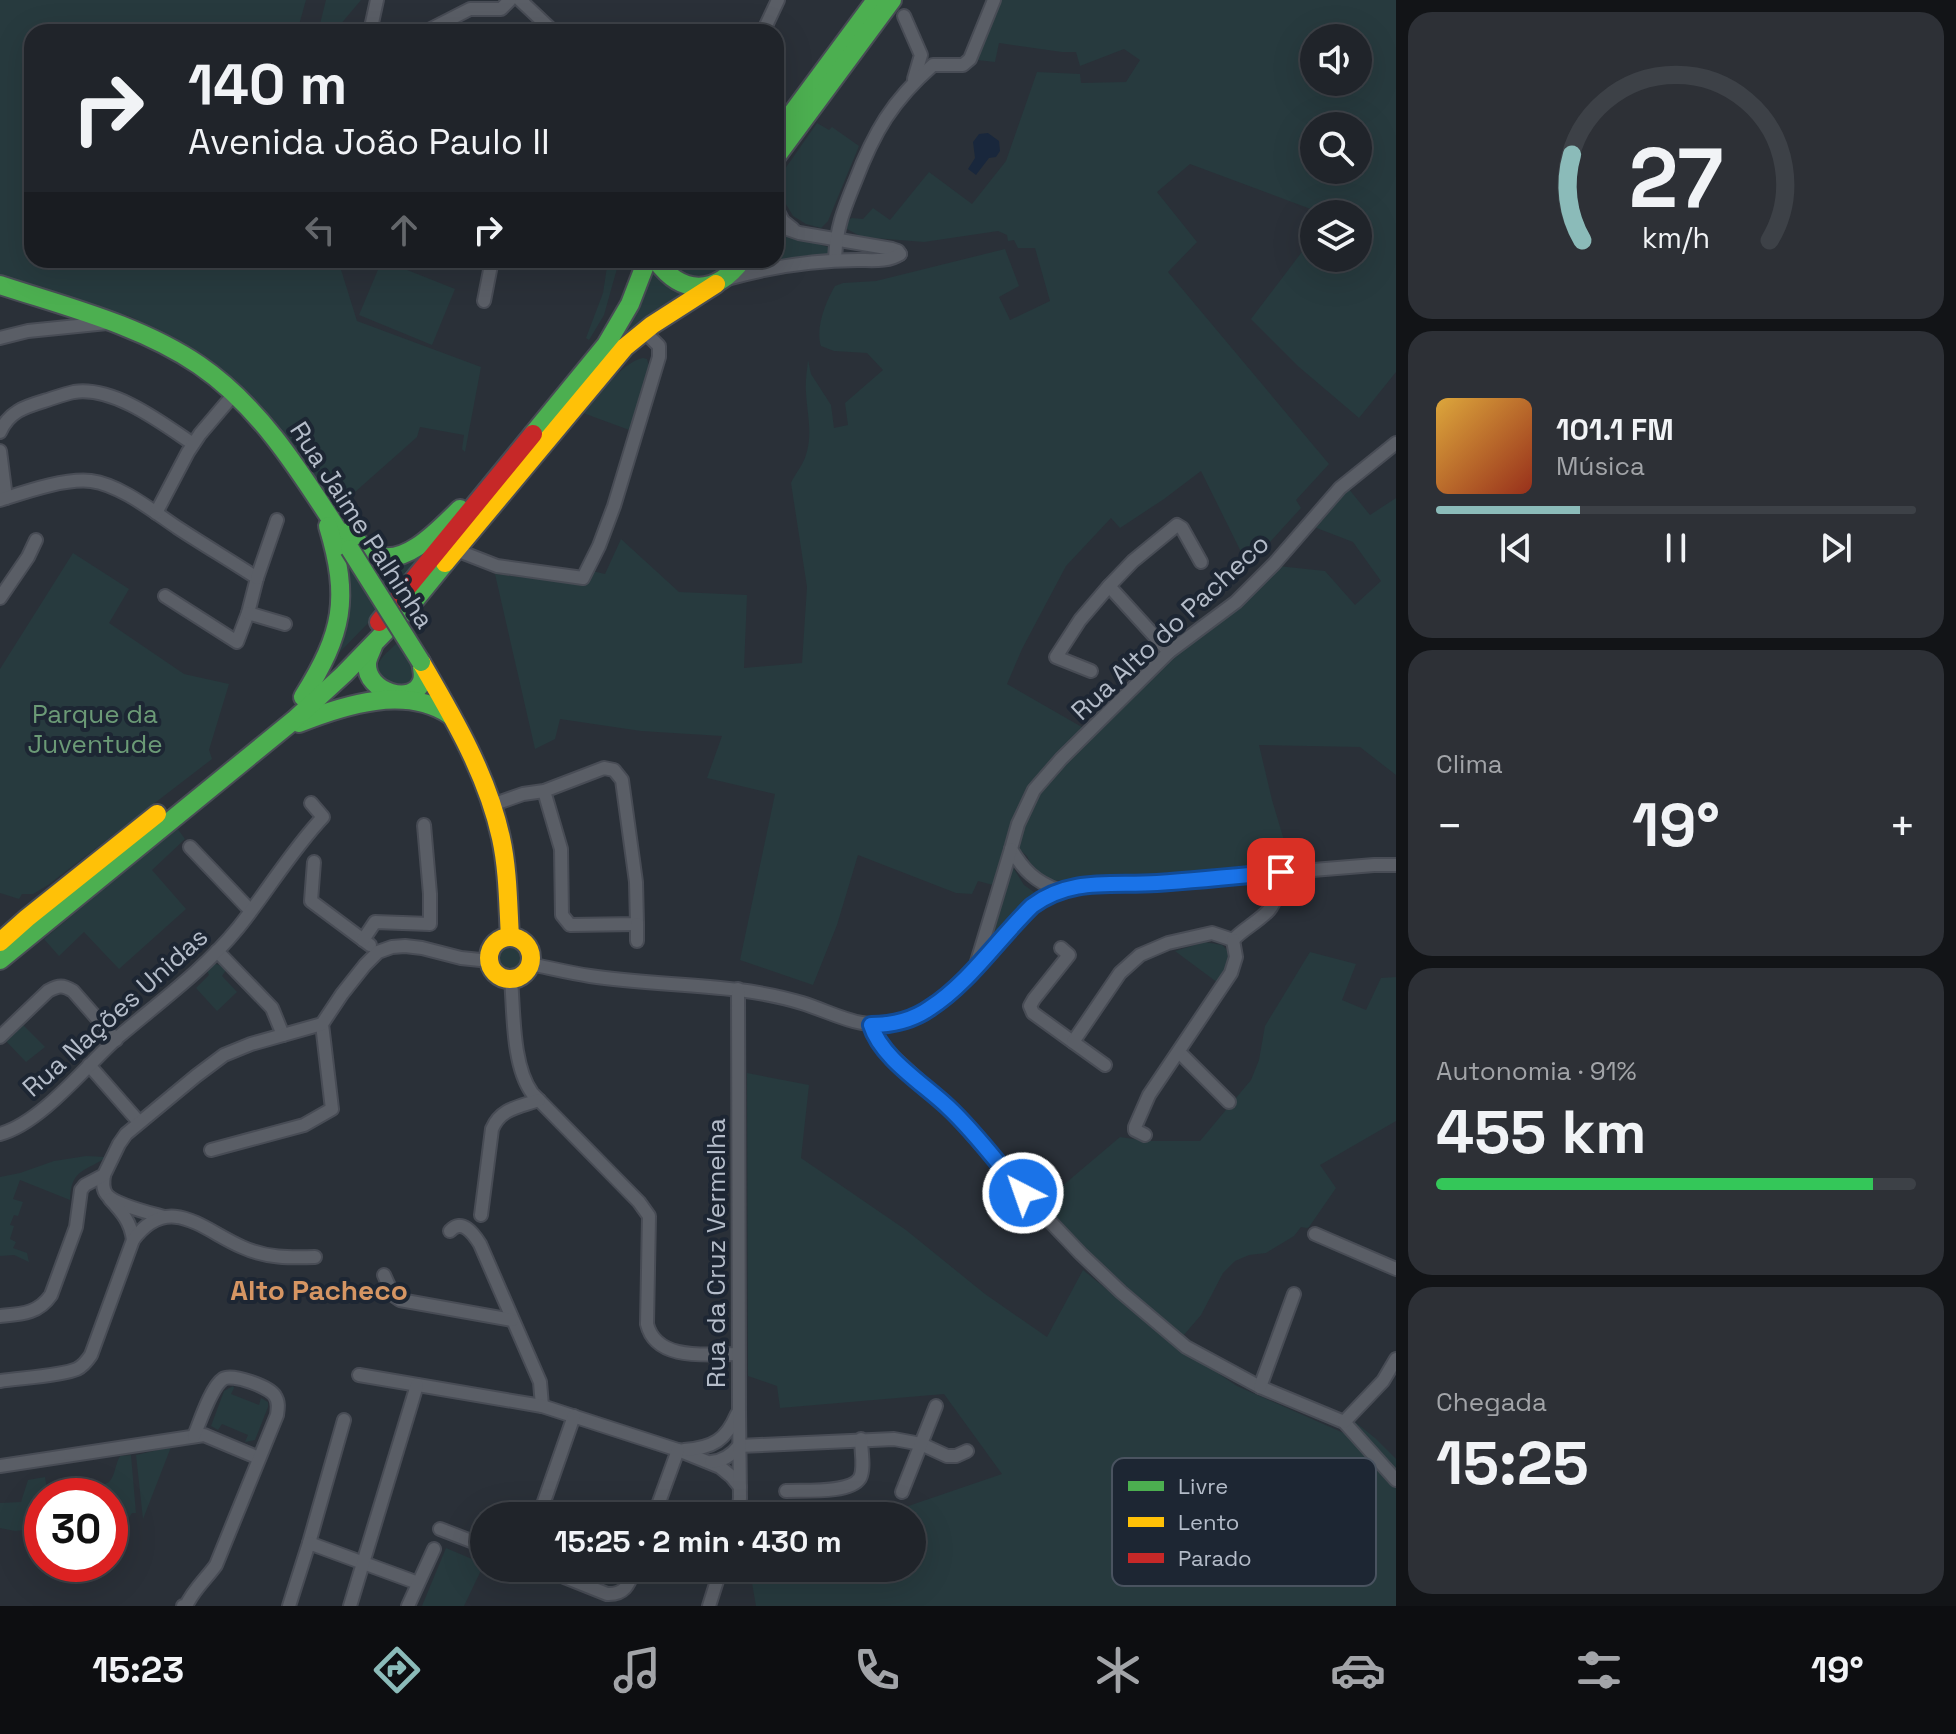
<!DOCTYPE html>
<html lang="pt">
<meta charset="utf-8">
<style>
:root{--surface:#20242a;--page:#2d3036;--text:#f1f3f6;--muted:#a2a4a8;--line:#3d4147;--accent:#8bbbb9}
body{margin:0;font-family:"Space Grotesk",sans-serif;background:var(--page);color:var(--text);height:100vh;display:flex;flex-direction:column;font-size:30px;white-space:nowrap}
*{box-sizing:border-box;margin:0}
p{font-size:26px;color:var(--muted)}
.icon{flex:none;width:44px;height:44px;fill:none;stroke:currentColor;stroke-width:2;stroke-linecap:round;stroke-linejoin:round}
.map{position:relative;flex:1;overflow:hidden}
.side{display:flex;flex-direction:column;gap:12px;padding:12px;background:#121417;width:560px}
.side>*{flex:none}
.banner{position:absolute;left:24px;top:24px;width:760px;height:244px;border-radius:24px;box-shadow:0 8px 32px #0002,0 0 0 2px var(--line);background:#20242a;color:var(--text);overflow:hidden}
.tools{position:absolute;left:1300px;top:24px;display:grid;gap:16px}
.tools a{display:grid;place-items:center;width:72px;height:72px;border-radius:50%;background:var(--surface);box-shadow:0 8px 32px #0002,0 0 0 2px var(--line);font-size:40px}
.speed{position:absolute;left:24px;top:1478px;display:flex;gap:16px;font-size:40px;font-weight:700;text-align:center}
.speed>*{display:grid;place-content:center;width:104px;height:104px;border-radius:50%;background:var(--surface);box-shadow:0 8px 32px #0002,0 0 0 2px var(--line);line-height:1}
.speed .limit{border:12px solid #d22;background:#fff;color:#111}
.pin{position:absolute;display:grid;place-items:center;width:68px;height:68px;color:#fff;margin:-34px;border-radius:16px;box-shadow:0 4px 12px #0006}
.me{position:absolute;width:88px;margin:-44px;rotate:319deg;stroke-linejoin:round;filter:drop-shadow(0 0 6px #0008)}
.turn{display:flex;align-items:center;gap:28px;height:168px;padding:0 32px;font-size:36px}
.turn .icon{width:104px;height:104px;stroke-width:2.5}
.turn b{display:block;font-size:56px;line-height:68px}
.lanes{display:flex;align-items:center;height:76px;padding:0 32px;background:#0003;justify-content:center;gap:40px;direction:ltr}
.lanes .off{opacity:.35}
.big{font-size:60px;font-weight:800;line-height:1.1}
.side .card{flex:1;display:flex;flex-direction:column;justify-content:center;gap:12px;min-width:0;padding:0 28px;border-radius:24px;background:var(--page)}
.side .dial{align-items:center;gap:0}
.dial svg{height:208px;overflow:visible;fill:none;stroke:var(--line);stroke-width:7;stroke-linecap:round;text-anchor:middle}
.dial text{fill:var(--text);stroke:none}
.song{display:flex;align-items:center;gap:24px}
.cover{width:96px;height:96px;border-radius:12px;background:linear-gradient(135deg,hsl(40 70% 55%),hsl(10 70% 35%))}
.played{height:8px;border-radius:4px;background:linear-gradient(90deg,var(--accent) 30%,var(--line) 30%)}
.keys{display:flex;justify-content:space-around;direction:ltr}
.heat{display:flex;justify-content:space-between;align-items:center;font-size:44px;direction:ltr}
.charge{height:12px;border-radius:6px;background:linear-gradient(90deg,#34c759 91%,var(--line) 0)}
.trip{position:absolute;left:470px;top:1502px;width:456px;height:80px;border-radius:40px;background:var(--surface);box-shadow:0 8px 32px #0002,0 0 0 2px var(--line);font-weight:800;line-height:80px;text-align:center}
.dock{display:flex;height:128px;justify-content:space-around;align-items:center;background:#0d0e11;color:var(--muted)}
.dock .icon{width:56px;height:56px}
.dock .on{color:var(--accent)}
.dock b{font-size:36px;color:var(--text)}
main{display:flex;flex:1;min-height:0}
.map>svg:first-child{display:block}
.green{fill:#273a3e;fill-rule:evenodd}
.water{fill:#19273c}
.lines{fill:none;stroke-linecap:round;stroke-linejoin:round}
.street-casing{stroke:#484c55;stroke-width:16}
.fast-casing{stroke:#484c55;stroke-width:22}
.slow-casing{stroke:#484c55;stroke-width:22}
.jam-casing{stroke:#484c55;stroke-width:22}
.street{stroke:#5a5e66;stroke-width:12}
.fast{stroke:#4caf50;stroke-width:18}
.slow{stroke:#ffc107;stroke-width:18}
.jam{stroke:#c62828;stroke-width:18}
.fast-bridge-casing{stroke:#484c55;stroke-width:22;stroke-linecap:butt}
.fast-bridge{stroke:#4caf50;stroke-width:18}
.route-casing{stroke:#114b97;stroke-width:20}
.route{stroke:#1a73e8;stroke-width:14}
.labels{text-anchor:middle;stroke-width:8;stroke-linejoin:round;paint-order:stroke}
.street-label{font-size:26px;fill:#b4bcc9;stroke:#1d2633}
.park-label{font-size:26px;fill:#6b9a76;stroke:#1d2633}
.neighbourhood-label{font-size:28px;font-weight:bold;fill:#d59563;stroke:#1d2633}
.key{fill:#1d2633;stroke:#4a5360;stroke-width:2}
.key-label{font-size:22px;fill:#b4bcc9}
</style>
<main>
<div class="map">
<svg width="1396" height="1606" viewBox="0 0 1396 1606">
<rect width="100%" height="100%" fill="#2a3038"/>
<g class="green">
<path d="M0 0H306L297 32H32V260H338L357 321 481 367 465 452 462 449 464 435 420 427 417 437 337 508 331 506C295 453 263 397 209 362 193 352 176 343 160 334 143 325 132 312 111 314L0 277Z"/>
<path d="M326 0H361L334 32H318Z"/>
<path d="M1002 0H1396V372L1359 418 1299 367 1251 319 1314 236V258H1358V214H1324L1190 164 1157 192 1197 242 1168 272 1329 464 1296 500 1301 508 1248 566 1201 471 1164 499 1120 528 1111 518 1066 566 1022 649 1007 684 1094 734 1159 669 1206 629 1243 604 1278 566 1325 571 1355 605 1381 581 1353 542 1314 527 1348 488 1370 515 1396 498V775L1360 747 1259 745 1272 800 1292 867 1113 877 1067 881 1046 880 1035 873 1027 856 1007 839 993 885 978 881 972 894 956 893 858 855 837 925 813 985 740 960 775 794 707 778 722 736 641 731 560 719 555 739 535 749 495 574 577 584 583 582 592 571 605 574 621 539 679 592 747 595 744 668 802 663 807 587 791 483C795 474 803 465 806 455 813 432 807 414 806 392 805 382 807 371 808 360L811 374 831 405 834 428 848 425 845 403 883 370 867 353 834 351 821 346C815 328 826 301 835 286L843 283 876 281 1005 249 1019 286 999 297 1010 320 1050 301 1035 248H1018L1014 240 1008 241 1007 235 998 231 924 242 862 237 847 229 846 225 847 220 852 218 863 219 873 208 890 220 929 172 972 204 1006 161 1037 72 1080 74 1081 83 1126 82 1140 60 1124 49 1080 66 1076 52H1062L999 43 995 62 977 60ZM1314 38H1358V82H1314ZM1314 126H1358V170H1314Z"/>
<path d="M817 123 829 130 832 127 859 146 828 221 821 228 806 224 793 216 780 194V176Z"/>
<path d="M776 232 828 247V255L793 258 747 270 751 260H776Z"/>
<path d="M382 260 455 289 432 345 359 315Z"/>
<path d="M608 260H619L618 265 604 315 589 340 586 338 603 293Z"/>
<path d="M666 260H733L719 274 699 280 679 274Z"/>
<path d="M651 262 691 294 674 303 331 683 278 724 362 647 606 355Z"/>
<path d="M643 358 647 359 649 366 632 431 583 413C597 397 622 362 643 358Z"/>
<path d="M449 529 370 621 335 657 338 552 369 559Z"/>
<path d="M73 553 129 589 109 623 184 674 229 684 209 750 212 759 48 885 33 894H22L19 899 0 893V669Z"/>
<path d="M397 643C407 659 422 673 403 689L376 679C376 659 384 656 397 643Z"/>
<path d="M177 828 185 839 152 870 186 909 119 969 84 932 59 956 44 939Z"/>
<path d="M1012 866 1024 885 1038 895 1015 916 988 945Z"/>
<path d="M1205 942 1222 945 1230 953V964L1218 983 1175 951Z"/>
<circle cx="510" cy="957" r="15"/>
<path d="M1310 952 1356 964 1342 1000 1366 1010 1381 978 1396 977V1121L1320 1165 1336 1188 1309 1227 1307 1228 1301 1227 1294 1236 1266 1253 1249 1255 1235 1261 1223 1273 1201 1315 1183 1336 1117 1282 1041 1204 1120 1137 1147 1141H1200L1251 1080 1259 1060 1265 1026Z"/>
<path d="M216 964 224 967 226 970 222 976 237 992 217 1011 196 988 209 975 206 968Z"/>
<path d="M23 1025 45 1047 26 1062 6 1041Z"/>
<path d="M747 1073 809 1085 801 1158 906 1230 985 1294 1047 1337 1083 1270 1177 1346 1237 1386 1346 1434 1355 1422 1375 1438 1396 1459V1606H756L751 1577 800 1578V1568H912V1516H879L1002 1474 944 1394 780 1408 777 1386 748 1376Z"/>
<path d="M86 1156 105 1157 104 1159C82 1172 71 1171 70 1200L20 1180 13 1199 23 1202 18 1216 14 1215 10 1225 14 1226 10 1239 16 1242 13 1248 27 1253 29 1262 14 1255 0 1256V1177L20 1173 54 1161Z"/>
<path d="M233 1386 234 1388 231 1394 259 1405 261 1398 268 1402V1407L255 1440 245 1442 248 1435 222 1424 218 1430 211 1426 224 1391Z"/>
<path d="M171 1447 143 1519 136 1455Z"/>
<path d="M131 1455 136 1513H132L126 1522 110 1533V1496H92L91 1491H98V1485C116 1486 113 1468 120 1456Z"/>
<path d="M45 1477 48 1496H42V1528L15 1531 0 1528V1503L21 1502 28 1480Z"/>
<path d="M446 1548 484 1564 464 1606H422Z"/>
</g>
<path class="water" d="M988 133 999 141 1000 151 996 157 989 158 976 175 968 169 975 158 973 142 979 134Z"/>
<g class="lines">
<defs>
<g id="street">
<path d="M520 0 554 32"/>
<path d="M904 16 921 55 914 79"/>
<path d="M370 32 377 0"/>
<path d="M425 32 470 9H501L510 0"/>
<path d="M763 32 778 0"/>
<path d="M776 208 783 221 793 229"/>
<path d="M776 225 799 233 892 249 898 251 900 254"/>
<path d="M835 260C836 229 843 211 855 182 874 132 892 101 933 65H963L970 59 994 0"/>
<path d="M727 279C770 267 813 260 858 260 872 260 889 262 900 254"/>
<path d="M484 301 492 260"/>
<path d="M0 338 28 331 107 323"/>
<path d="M0 432C9 412 24 407 44 401 54 398 64 394 74 392 114 386 162 423 193 444"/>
<path d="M0 451 6 498"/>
<path d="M0 500C25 492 65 478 91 481 121 485 154 512 178 528 204 545 231 561 257 578L248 613 237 642 165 596"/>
<path d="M156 513 188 452 200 434 234 394"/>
<path d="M456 550 497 566 583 578 599 546 614 506 659 357V346L644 331"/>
<path d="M257 578 277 520"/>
<path d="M1109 586 1169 652"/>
<path d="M0 598 28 557 36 540"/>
<path d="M248 613 285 624"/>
<path d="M1091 671 1056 657 1080 620 1109 586 1133 561 1177 525 1182 528 1201 562"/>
<path d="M492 805 523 794 544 791 604 768 614 770 622 780 636 882 637 924 570 925 562 915 561 849 544 791"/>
<path d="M190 847 250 910"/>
<path d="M314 862 311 901 370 945"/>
<path d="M1058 890C1036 882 1023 870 1011 849L1018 824 1034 790 1061 759 1169 652 1236 602 1274 564 1340 488 1396 443"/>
<path d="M637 924V941"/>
<path d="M363 940 375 922 430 924V894L424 825"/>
<path d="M1061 948 1069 955 1034 999 1030 1006 1033 1013 1073 1042"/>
<path d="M217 951 272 1008 283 1035"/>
<path d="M530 964C550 968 570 973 590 976 660 987 733 982 802 1003 837 1014 862 1032 901 1021 952 1008 995 942 1032 906L1046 896 1075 886 1155 883 1374 865H1396"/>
<path d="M976 965 1011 849"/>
<path d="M511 979C514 1013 512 1065 532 1093L639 1202 649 1216 647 1324C656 1362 709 1354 738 1354"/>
<path d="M871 1025 874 1035 888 1052 950 1109 1023 1193 1081 1254 1121 1292 1186 1347 1260 1387 1344 1422 1396 1480"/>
<path d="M0 1037 48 991C59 985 63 985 73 991L116 1040"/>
<path d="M1179 1052 1229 1102"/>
<path d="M89 1065 139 1122"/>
<path d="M1105 1065 1073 1042 1120 973 1140 955 1168 943 1212 933 1233 940C1243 929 1258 922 1269 910 1277 901 1279 884 1281 872"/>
<path d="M0 1134C41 1123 85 1067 117 1038 158 1003 204 970 238 928 267 892 291 851 323 817L311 803"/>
<path d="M1145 1135 1135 1130V1127L1149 1095 1231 973 1236 957 1233 940"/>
<path d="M211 1150 304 1125 332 1109 322 1024"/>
<path d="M104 1175C103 1182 102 1189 107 1195 116 1205 150 1213 164 1217"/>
<path d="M110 1199C122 1212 131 1222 133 1240"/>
<path d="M481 1215 492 1129C501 1108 519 1107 539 1100"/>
<path d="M450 1231C462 1218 473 1233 480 1244L540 1382 542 1406"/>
<path d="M1315 1234 1396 1269"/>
<path d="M384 1275 393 1295 400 1300 512 1320"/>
<path d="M0 1316C21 1314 38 1314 51 1295L76 1227 81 1190 85 1185 104 1175 119 1144 126 1134 196 1076 224 1055 251 1044 322 1024 342 994 365 965 378 952 392 947 405 946 422 948 461 958 490 961"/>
<path d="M359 1375 542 1406 678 1450 720 1467 731 1476 740 1487"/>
<path d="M0 1381C19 1378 61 1376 77 1369 83 1366 87 1361 91 1355L133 1240C169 1192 203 1230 242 1247 266 1258 290 1258 315 1257"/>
<path d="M1260 1387 1294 1294"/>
<path d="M1344 1422 1383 1381 1396 1359"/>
<path d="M684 1450C713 1448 726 1440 737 1414"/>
<path d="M711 1462C723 1461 731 1456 739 1446L894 1439 921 1444 947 1456H956L967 1451"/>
<path d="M0 1466 204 1435 259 1458"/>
<path d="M786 1491C803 1490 850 1494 860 1478 865 1468 861 1451 861 1439"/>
<path d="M902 1492 936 1406"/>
<path d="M539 1516 574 1416"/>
<path d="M654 1516 678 1450"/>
<path d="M738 1516 740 1498 739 1411 738 989"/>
<path d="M440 1529 484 1546"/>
<path d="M309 1543 344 1420"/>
<path d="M542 1568 607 1594C626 1595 629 1583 635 1568"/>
<path d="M183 1606H186C193 1590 206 1579 216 1565L277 1415C278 1408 279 1402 275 1396 270 1387 232 1373 223 1379 211 1387 200 1422 194 1436"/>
<path d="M289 1606 309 1543 418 1583"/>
<path d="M350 1606 417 1385"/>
<path d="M408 1606 434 1549"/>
<path d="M709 1606 721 1568"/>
</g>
<g id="fast">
<path d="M776 135 876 0"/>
<path d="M776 157 892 0"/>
<path d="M656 260C682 296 716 295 742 260"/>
<path d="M0 285C67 307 140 325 199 365 265 410 307 483 350 549"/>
<path d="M533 434 606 345 630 304 647 260"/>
<path d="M348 532C357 541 366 552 378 556 408 565 441 527 460 509"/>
<path d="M373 646C371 652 367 658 367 664 366 692 413 707 422 681 424 675 422 668 421 662"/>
<path d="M303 697C343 633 350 599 328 526"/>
<path d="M299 723C344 705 406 685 450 715"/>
<path d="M0 960 294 720 344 674 410 606 445 563"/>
</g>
<g id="slow">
<path d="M445 563 625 347 652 325 716 284"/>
<path d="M421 662C453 717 487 774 501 838 508 870 508 904 510 937"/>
<circle cx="510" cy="958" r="21"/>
<path d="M0 942 27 918 157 814"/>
</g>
<path id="jam" d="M379 622 533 434"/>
</defs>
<use href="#street" class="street-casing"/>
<use href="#fast" class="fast-casing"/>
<use href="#slow" class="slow-casing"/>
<use href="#jam" class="jam-casing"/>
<use href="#street" class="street"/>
<use href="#fast" class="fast"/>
<use href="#slow" class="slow"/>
<use href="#jam" class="jam"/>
<defs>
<path id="fast-bridge" d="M350 549 421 662"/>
</defs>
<use href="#fast-bridge" class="fast-bridge-casing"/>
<use href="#fast-bridge" class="fast-bridge"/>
</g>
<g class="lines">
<defs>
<path id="route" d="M1023 1193C999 1165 976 1133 948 1107 924 1084 881 1058 871 1025 891 1025 913 1020 930 1008 969 983 999 938 1032 906 1071 877 1112 886 1157 883 1199 880 1240 876 1281 872"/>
</defs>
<use href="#route" class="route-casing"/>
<use href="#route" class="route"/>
</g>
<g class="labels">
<g class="street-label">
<text transform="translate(362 525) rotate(57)" y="9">Rua Jaime Palhinha</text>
<text transform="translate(1170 627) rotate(-43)" y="9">Rua Alto do Pacheco</text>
<text transform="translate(115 1012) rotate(-42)" y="9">Rua Nações Unidas</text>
<text transform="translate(716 1253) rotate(-90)" y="9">Rua da Cruz Vermelha</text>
</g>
<g class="park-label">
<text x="95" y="723">Parque da<tspan x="95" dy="30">Juventude</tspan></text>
</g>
<g class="neighbourhood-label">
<text x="319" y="1300">Alto Pacheco</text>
</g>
</g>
<rect x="1112" y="1458" width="264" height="128" rx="12" class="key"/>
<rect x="1128" y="1481" width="36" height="10" fill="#4caf50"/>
<rect x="1128" y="1517" width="36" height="10" fill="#ffc107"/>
<rect x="1128" y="1553" width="36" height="10" fill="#c62828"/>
<g class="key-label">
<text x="1178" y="1494">Livre</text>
<text x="1178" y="1530">Lento</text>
<text x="1178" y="1566">Parado</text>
</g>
</svg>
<div class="tools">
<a><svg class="icon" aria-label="sound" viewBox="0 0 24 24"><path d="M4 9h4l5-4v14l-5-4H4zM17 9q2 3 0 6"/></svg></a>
<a><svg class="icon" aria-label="search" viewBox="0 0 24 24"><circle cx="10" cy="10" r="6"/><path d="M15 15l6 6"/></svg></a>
<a><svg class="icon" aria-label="layers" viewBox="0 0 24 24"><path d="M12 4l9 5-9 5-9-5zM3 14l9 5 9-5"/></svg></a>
</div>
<div class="speed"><div class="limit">30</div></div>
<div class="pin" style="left:1281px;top:872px;background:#d93025"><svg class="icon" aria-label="arrive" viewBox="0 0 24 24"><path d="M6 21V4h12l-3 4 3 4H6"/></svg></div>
<svg class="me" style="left:1023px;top:1193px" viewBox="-20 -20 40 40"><circle r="17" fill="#1a73e8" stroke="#fff" stroke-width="3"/><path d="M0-11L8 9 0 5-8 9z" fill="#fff"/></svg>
<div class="trip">15:25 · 2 min · 430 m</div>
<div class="banner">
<div class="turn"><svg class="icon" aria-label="right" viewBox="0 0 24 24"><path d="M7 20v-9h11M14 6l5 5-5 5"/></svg><div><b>140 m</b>Avenida João Paulo II</div></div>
<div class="lanes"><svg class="icon off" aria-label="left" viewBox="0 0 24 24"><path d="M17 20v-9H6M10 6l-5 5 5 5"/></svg><svg class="icon off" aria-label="ahead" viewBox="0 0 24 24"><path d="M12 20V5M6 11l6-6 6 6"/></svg><svg class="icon" aria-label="right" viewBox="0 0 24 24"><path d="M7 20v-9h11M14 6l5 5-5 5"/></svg></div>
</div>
</div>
<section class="side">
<div class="card dial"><svg viewBox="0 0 100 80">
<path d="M14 69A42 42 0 1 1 86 69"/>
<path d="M14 69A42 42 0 0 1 10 36" stroke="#8bbbb9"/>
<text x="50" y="56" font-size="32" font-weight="700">27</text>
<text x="50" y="72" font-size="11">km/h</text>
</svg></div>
<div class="card">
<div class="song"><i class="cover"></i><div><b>101.1 FM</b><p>Música</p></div></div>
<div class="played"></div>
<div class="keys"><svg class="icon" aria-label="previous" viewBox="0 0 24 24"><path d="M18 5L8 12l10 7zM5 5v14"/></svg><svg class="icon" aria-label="pause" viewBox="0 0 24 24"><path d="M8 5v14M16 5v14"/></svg><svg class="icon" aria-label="next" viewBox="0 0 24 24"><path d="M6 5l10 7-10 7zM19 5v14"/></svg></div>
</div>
<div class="card"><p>Clima</p>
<div class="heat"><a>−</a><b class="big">19°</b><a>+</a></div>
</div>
<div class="card"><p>Autonomia · 91%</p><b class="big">455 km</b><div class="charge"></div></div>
<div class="card"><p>Chegada</p><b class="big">15:25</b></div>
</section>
</main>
<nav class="dock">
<b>15:23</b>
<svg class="icon on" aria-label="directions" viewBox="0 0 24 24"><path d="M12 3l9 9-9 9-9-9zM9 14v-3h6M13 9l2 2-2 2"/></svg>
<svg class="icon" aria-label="music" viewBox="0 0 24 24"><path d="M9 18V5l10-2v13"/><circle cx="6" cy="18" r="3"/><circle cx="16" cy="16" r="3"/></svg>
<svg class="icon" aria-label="phone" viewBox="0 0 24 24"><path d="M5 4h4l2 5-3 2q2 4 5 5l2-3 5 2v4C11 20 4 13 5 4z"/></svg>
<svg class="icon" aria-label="climate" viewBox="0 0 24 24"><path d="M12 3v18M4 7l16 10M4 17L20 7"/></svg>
<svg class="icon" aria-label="car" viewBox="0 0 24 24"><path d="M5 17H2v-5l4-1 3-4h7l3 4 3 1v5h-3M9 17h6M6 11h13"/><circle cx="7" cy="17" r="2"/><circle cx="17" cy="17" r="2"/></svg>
<svg class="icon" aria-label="filters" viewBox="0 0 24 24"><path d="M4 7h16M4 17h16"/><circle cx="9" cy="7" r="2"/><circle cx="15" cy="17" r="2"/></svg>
<b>19°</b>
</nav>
